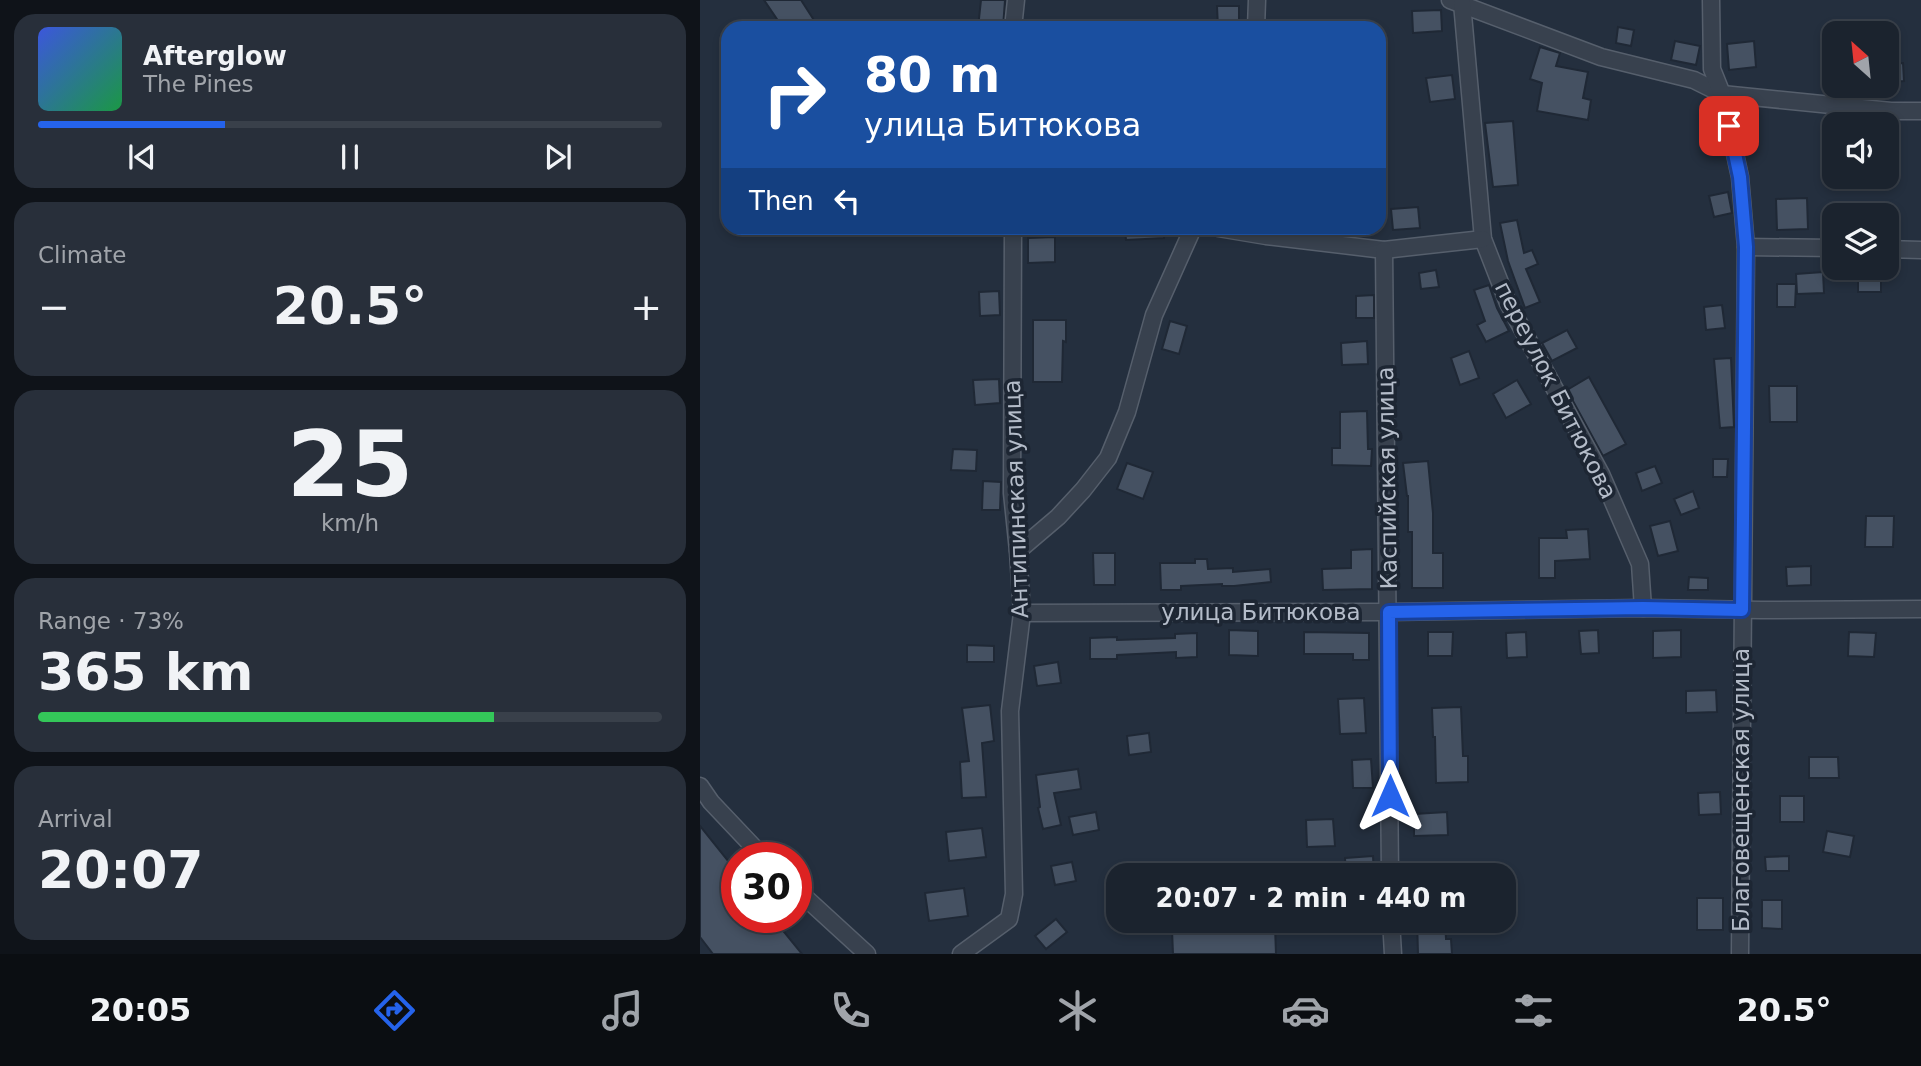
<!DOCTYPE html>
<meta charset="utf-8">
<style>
:root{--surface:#1b232e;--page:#282f3a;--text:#f1f3f6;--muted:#a0a4aa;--line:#39404a;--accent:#2563eb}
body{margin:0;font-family:"DejaVu Sans",sans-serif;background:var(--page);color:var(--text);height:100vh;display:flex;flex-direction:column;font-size:26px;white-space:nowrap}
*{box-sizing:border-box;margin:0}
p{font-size:23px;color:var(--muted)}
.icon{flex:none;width:38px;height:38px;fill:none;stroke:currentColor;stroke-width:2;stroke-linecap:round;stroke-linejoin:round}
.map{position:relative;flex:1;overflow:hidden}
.side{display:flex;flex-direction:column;gap:14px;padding:14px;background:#0f1319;width:700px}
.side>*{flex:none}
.top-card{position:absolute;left:21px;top:21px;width:665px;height:214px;border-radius:21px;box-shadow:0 4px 10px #0003,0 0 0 2px var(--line);background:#1a4fa0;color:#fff;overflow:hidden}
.needle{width:46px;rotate:333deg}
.controls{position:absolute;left:1122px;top:21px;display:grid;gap:14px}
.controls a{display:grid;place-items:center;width:77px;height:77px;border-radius:14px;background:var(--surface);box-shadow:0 4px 10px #0003,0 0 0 2px var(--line);font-size:35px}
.speed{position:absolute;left:21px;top:842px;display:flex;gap:14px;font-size:35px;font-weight:700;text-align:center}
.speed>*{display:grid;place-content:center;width:91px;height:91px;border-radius:50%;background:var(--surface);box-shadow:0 4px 10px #0003,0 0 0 2px var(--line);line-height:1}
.speed .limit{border:10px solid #d22;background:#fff;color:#111}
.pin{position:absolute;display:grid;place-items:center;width:60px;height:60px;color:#fff;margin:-30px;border-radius:14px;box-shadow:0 4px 10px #0006}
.me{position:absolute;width:77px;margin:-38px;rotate:0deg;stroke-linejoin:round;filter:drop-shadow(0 0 5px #0008)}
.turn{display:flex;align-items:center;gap:24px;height:147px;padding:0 28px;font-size:32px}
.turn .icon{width:91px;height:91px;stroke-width:2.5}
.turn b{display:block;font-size:49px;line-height:60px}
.then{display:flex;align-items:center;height:66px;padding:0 28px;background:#0003;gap:14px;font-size:26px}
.big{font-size:52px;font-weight:600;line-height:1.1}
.side .widget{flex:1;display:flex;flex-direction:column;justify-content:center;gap:10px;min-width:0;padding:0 24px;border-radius:21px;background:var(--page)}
.side .dial{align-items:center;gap:0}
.dial b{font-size:91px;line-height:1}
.song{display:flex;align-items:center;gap:21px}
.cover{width:84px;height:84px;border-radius:10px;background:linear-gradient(135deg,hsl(230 70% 55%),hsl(140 70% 35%))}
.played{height:7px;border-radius:4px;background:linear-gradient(90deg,var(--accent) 30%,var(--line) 30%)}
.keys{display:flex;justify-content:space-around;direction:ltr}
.heat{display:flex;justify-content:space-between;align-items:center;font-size:38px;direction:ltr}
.charge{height:10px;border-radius:5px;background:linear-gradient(90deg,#34c759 73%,var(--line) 0)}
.trip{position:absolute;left:406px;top:863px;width:410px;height:70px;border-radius:21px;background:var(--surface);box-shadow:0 4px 10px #0003,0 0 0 2px var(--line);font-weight:600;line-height:70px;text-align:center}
.menu{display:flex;height:112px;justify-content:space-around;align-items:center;background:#0b0e12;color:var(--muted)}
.menu .icon{width:49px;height:49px}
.menu .current{color:var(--accent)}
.menu b{font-size:32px;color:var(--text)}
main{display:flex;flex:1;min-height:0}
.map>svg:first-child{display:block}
.building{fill:#455162;stroke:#1f2835;stroke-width:2}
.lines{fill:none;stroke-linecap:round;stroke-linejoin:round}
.street-casing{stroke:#565f6c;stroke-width:19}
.street{stroke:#38414e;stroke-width:16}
.route-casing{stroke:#184099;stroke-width:18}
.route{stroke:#2563eb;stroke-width:12}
.labels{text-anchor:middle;stroke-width:7;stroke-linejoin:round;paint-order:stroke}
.street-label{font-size:23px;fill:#b4bcc9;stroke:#1d2633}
</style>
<main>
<section class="side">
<div class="widget">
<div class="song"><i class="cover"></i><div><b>Afterglow</b><p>The Pines</p></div></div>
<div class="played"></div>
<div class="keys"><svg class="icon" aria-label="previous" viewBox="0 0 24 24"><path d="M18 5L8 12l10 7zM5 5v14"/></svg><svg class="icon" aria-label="pause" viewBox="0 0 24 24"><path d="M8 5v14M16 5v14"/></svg><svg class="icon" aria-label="next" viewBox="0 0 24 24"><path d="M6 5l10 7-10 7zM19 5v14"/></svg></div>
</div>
<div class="widget"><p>Climate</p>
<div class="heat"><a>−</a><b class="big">20.5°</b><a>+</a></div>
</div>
<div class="widget dial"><b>25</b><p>km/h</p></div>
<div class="widget"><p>Range · 73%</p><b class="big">365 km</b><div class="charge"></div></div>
<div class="widget"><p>Arrival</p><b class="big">20:07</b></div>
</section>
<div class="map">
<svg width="1221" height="954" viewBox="0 0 1221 954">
<rect width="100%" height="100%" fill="#242f3e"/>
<g class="building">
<path d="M64 0H101L119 28H83Z"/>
<path d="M281 0H305L303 28H278Z"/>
<path d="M517 6H539V28H518Z"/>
<path d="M741 10 742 31 713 33 712 11Z"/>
<path d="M918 27 934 30 931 46 916 43Z"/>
<path d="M975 41 1000 46 996 65 971 60Z"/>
<path d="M1054 41 1056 67 1029 70 1027 44Z"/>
<path d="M840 47 860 53 856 66 888 72 883 98 891 100 888 120 837 111 842 83 830 79Z"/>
<path d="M1203 63 1204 81 1189 82 1188 64Z"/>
<path d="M752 75 755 99 730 102 726 78Z"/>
<path d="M813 121 818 185 793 187 785 123Z"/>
<path d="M1028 192 1032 213 1014 217 1009 196Z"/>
<path d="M1107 198 1108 229 1077 230 1076 199Z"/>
<path d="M718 207 720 228 693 230 691 209Z"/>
<path d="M817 220 824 253 832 250 838 264 826 269 840 302 825 308 808 261 800 223Z"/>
<path d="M425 228H464V238L426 240Z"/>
<path d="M355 237V262L328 263V238Z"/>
<path d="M736 270 739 287 721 289 719 273Z"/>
<path d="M1123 272 1124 293 1097 294 1096 274Z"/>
<rect x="1158" y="274" width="23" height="18"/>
<path d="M1077 284H1096L1095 307H1077Z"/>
<path d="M789 285 797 308 809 331 786 342 777 325 785 321 774 290Z"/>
<path d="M299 291 300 315 280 316 279 292Z"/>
<path d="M674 295V318H656V296Z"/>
<path d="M1022 305 1025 328 1006 330 1004 307Z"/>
<path d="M333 320H366V342L363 341 362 382H333Z"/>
<path d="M470 321 487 326 479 354 462 349Z"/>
<path d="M867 330 877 348 852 361 842 343Z"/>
<path d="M667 341 668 364 642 365 641 343Z"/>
<path d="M769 351 779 378 760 385 751 358Z"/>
<path d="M1031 358 1034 427 1020 428 1014 359Z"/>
<path d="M889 377 926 444 903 456 867 390Z"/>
<path d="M299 379 300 403 275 405 273 380Z"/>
<path d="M817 380 831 404 806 418 793 394Z"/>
<path d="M1069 386H1097V422H1070Z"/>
<path d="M667 411 668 449H672L671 466 632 465V448H640V412Z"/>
<path d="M253 449 277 450 276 471 251 470Z"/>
<path d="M1013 459H1028L1027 477H1013Z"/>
<path d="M728 461 733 513V553H743V588H712V532H708V496H707L703 463Z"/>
<path d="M427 463 453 472 443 499 417 489Z"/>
<path d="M955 466 962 483 942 491 936 473Z"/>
<path d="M283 481 301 482 300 510H282Z"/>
<path d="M993 491 999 508 981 515 974 499Z"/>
<path d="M1166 516H1194L1193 547H1165Z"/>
<path d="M970 521 978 551 958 556 950 526Z"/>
<path d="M888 529 890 559 855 561V578H839V538H867L866 530Z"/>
<path d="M672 549V589L623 590 622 569 651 568V550Z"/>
<path d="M393 553H415V585H394Z"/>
<path d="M495 559H507L508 569 533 568V572L570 569 571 582 534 586H522V584L481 586V590H461L460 563H495Z"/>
<path d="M1111 566V585L1087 586 1086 567Z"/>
<path d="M989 577 1008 578V590H988Z"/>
<path d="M529 630 558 631V656L529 655Z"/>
<path d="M898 630 899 653 881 654 879 631Z"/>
<path d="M981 630V657L953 658V631Z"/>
<path d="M604 632 669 633V660H653V654H604Z"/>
<path d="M728 632H753L752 656H728Z"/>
<path d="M826 632 827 657 807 658 806 633Z"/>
<path d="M1149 632 1176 633 1174 657 1148 656Z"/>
<path d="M497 633V657L476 658V652L417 655V659H390V638L417 637V640L475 638V634Z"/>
<path d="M267 645 294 646V662H267Z"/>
<path d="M358 662 361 683 337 686 334 666Z"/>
<path d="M1016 690 1017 712 986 713V691Z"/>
<path d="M664 698 666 733 640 734 638 699Z"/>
<path d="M290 705 294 741 282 743 286 797 262 798 260 762 269 761 262 708Z"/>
<path d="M761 707 763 756H768V782L736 783 735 737H733L732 708Z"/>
<path d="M449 733 451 752 429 755 427 736Z"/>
<path d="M1109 757H1138L1139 778H1109Z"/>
<path d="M671 759 673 788H653L652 760Z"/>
<path d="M378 769 381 789 354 793 361 825 343 829 338 808 340 807 336 775Z"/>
<path d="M1020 792 1021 814 999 815 998 793Z"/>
<rect x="1080" y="796" width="24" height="26"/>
<path d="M396 812 399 830 373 835 369 817Z"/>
<path d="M747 812 748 835 714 836V814Z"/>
<path d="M633 819 635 846 607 847 606 820Z"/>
<path d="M0 826 37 872V917H72L102 954H13L0 937Z"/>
<path d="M282 828 286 857 249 861 246 832Z"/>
<path d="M1127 831 1154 836 1150 857 1123 852Z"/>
<path d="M673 856 674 875H646L645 858Z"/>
<path d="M1089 856V871H1066L1065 857Z"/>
<path d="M372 862 376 881 355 885 351 866Z"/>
<path d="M264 888 268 916 229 921 225 893Z"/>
<rect x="997" y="898" width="26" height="32"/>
<path d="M1062 900H1082V929L1062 928Z"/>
<path d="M356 919 367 932 346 949 335 936Z"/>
<path d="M717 920H745L746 939H751L752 954H718Z"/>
<path d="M575 926 576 954H473L472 930Z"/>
</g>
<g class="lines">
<defs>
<g id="street">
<path d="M750 0 901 57 994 80 1022 94 1191 111H1221"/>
<path d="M1011 0 1012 69 1022 94 1040 177 1046 247 1040 954"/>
<path d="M762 3 783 239 808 303 901 474 940 564 943 608"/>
<path d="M313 28 316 0"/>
<path d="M556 28 557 0"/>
<path d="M518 228 566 236 684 250 783 239"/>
<path d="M1046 247 1134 248"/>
<path d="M1186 249 1221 250"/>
<path d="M684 250 690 875"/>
<path d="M318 551 358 517 383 490 408 458 427 412 454 315 493 228"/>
<path d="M322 613 689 612 943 608 1061 610 1221 609"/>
<path d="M0 786 11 802 64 858"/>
<path d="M96 889 167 954"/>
<path d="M691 920 693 954"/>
<path d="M261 954 309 919 314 894 310 711 322 613 318 551 312 493 313 228"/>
</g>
</defs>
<use href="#street" class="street-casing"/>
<use href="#street" class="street"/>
</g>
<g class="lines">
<defs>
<path id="route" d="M690 796 689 612 943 608 1042 610 1046 247 1040 177 1029 126"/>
</defs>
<use href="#route" class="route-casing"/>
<use href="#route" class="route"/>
</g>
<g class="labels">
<g class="street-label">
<text transform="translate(856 390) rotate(63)" y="8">переулок Битюкова</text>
<text transform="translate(687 478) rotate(-91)" y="8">Каспийская улица</text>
<text transform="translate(316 499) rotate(-92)" y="8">Антипинская улица</text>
<text x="561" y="620">улица Битюкова</text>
<text transform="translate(1041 790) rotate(-90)" y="8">Благовещенская улица</text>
</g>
</g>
</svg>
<div class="controls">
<a><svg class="needle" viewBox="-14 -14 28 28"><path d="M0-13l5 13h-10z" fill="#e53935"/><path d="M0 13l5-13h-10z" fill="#a0a4aa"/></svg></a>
<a><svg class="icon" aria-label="sound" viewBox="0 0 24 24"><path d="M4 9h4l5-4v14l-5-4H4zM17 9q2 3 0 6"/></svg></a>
<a><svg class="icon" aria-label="layers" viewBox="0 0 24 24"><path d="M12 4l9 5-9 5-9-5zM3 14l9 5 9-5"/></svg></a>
</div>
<div class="speed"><div class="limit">30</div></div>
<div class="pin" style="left:1029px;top:126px;background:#d93025"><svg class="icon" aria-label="arrive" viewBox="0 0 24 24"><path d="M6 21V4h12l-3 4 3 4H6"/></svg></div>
<svg class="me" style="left:690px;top:796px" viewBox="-20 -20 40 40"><path d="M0-17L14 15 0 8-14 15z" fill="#2563eb" stroke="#fff" stroke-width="4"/></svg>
<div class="trip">20:07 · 2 min · 440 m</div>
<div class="top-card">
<div class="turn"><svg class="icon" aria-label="right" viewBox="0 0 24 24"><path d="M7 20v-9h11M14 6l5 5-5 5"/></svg><div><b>80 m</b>улица Битюкова</div></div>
<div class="then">Then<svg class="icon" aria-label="left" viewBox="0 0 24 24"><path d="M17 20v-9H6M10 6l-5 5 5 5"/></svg></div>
</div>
</div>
</main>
<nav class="menu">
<b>20:05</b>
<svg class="icon current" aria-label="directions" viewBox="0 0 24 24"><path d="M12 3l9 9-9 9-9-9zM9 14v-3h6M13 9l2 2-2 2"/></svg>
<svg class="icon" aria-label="music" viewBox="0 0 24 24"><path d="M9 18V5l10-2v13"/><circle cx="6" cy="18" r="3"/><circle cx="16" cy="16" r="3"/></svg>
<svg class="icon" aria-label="phone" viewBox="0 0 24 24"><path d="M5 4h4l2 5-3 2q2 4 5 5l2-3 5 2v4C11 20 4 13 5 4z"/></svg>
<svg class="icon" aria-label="climate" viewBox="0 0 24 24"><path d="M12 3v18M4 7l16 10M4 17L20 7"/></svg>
<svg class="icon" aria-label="car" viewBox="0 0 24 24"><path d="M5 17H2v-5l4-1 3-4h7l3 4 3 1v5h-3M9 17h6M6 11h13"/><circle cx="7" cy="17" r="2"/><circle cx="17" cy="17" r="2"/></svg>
<svg class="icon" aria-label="filters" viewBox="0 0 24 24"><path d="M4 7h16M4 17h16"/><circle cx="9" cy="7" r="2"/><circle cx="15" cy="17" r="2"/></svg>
<b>20.5°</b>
</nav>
